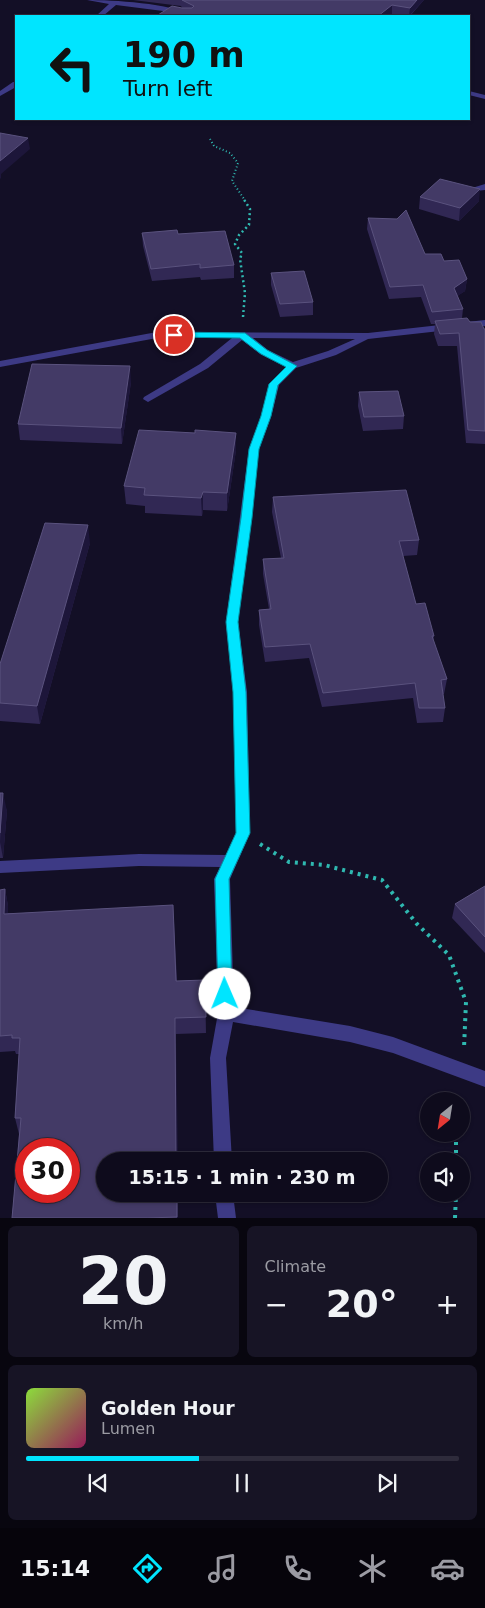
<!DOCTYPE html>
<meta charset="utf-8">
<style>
:root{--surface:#0e0b1c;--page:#171425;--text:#f1f3f6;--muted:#9b9ba3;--line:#2e2b3b;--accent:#00e5ff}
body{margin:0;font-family:"DejaVu Sans",sans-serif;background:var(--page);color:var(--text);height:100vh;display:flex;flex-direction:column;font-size:19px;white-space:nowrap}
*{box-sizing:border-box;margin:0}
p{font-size:16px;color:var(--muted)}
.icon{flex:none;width:28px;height:28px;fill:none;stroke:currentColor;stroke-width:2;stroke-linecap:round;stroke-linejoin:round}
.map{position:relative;height:1218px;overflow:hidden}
.sheet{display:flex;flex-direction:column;gap:8px;padding:8px;background:#08060f;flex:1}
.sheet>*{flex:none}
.banner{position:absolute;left:15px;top:15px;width:455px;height:105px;border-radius:0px;box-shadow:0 1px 4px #0004,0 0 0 1px var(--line);background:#00e5ff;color:#111;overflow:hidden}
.needle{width:32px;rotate:210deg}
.fabs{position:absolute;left:420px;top:1092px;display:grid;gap:10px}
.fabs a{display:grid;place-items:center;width:50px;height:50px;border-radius:50%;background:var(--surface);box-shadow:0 1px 4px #0004,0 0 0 1px var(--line);font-size:25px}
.speed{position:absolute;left:15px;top:1138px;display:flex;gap:10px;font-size:25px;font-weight:700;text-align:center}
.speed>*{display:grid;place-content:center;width:65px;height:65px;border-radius:50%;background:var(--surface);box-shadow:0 1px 4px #0004,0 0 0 1px var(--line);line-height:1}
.speed .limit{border:8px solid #d22;background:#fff;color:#111}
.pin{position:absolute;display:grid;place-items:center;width:42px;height:42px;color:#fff;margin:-21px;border:2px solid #fff;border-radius:50%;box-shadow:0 1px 5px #0007}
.me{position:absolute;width:55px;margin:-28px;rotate:359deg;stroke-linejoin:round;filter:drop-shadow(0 0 4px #0008)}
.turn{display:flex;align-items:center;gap:18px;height:105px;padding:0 25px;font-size:22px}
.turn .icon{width:65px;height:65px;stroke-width:2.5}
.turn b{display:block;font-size:35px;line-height:42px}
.big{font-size:38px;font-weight:700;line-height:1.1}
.sheet .card{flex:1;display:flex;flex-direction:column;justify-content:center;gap:8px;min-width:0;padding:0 18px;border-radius:8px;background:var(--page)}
.sheet .dial{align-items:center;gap:0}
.dial b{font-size:65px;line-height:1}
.song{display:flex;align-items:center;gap:15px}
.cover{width:60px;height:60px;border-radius:8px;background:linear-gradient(135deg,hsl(90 70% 55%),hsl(330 70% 35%))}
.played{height:5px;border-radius:2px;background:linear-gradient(90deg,var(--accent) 40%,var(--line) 40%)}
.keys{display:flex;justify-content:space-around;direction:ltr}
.heat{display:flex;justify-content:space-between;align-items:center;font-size:28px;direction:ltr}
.sheet .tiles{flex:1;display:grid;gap:8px;grid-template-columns:1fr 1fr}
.card:last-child{grid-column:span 2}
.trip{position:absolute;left:96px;top:1152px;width:292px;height:50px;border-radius:25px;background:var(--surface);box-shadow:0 1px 4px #0004,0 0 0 1px var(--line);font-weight:700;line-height:50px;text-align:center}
.tab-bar{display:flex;height:80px;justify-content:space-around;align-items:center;background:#06040b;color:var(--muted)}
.tab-bar .icon{width:35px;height:35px}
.tab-bar .active{color:var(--accent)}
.tab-bar b{font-size:22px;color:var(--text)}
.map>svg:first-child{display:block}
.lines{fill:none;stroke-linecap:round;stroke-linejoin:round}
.path-far2{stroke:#2fb8b0;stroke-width:2;stroke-dasharray:1 2.5;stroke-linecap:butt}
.path-far1{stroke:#2fb8b0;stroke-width:2.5;stroke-dasharray:2 3;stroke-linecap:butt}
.path{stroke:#2fb8b0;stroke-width:4;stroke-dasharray:3 5;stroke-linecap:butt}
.street{fill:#3d3a85;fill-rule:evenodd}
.wall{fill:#312854}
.shaded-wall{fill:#1d163a}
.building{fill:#433a66;stroke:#5a527e;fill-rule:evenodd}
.route{fill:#00e5ff;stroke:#0095a6}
</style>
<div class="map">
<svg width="485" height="1218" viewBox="0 0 485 1218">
<rect width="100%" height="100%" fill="#130f26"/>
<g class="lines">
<path class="path-far2" d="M210 139 214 146 230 153 238 163 232 181 244 199"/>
<path class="path-far1" d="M243 317 245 293 240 259 242 253 235 244 239 235 249 225 250 209 243 198"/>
<g class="path">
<path d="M260 844 289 862 324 865 382 880 417 924 449 955 466 1002 464 1048"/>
<path d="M456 1134V1161"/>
<path d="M455 1218 456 1194"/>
</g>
<g class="street">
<path d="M87 0C112 0 172 3 192 16H182L163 11 116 5 103 16H96L109 4Z"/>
<path d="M13 82H16V87L0 96V91Z"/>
<path d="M469 91 485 95V99L469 95Z"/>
<path d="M485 184V190L476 191 472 188Z"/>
<path d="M485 320V326L368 339 336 355 296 368 279 385 271 417 259 449 238 622 247 692 250 833 230 879 234 1007 350 1026 393 1037 485 1071V1087L393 1053 350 1042 233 1022 226 1058 232 1161H214L210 1058 218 1013 214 879 220 867 139 866 0 873V861L139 854 226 855 236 833 233 692 226 622 249 449 261 417 269 384 286 367 260 354 242 340 208 368 148 402 143 399 144 397 200 364 232 338H157L0 367V361L157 332 368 333ZM253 338 355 339 328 351 293 362 268 350Z"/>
<path d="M215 1194H233L236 1218H218Z"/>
</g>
</g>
<g class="wall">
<path d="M133 0H424L410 16 392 14 389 16H158V15L182 8 181 6Z"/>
<path d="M420 197 479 201 459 221 419 209Z"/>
<path d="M368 218 425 254 444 261 467 279 465 291 457 296 463 309 462 318 485 329V444L466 443 457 346H438L434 334 435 324H431L421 297 389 299 367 229Z"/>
<path d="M142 233 178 234 234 265V278L201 280 200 277 152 281 143 246Z"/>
<path d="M271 273 313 302V315L280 317 271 285Z"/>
<path d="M131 382 122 444 20 440 18 424Z"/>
<path d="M359 392 404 416 403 429 363 431 358 406Z"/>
<path d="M195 433H236V450L227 511 203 510 202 516 145 513V506L126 504 124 486Z"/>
<path d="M273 497 419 540 417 555 403 556 416 604 434 636 433 641 447 679 444 694H443L445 708 443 722 417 723 413 698 322 707 309 658 265 662 259 625V610L269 609 263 574V559L281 558 272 512Z"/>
<path d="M90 543 40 724 0 721V664Z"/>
<path d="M0 793 7 811 3 858H0Z"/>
<path d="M485 886V953L452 918 455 904Z"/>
<path d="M5 889 8 906V913L174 922 177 981 205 980 206 1033 176 1034 105 1194H178V1218H12L19 1134 15 1118 19 1054H16L15 1051 0 1052V890Z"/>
</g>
<g class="shaded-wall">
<path d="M417 0H424L409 16 410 8Z"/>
<path d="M392 5V14L389 16H378Z"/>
<path d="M28 138 30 149 1 174V178L0 179V161Z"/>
<path d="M480 189 479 201 459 221 460 208Z"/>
<path d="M467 279 465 291 452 300 454 288Z"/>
<path d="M130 366 131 382 122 444 121 428Z"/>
<path d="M236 433V450L227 511V493Z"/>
<path d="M203 492V510L202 516 201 498Z"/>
<path d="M88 525 90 543 40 724 37 706Z"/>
<path d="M3 793 7 811 3 858 0 842Z"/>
<path d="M5 889 8 906V930L4 914Z"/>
<path d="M175 1018 176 1034 178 1161H176Z"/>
<rect x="177" y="1194" width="1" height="24"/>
</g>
<g class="building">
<path d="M182 0H417L410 8 392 5 378 16H167L158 15 172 6 182 8H192L194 6Z"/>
<path d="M0 133 28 138 0 161Z"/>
<path d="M440 179 480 189 460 208 420 197Z"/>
<path d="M406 210 425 254H441L444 261 459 260 467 279 454 288 463 309 432 312 423 285 390 287 368 218 397 219Z"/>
<path d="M177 230 178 234 225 231 234 265 200 268V264L151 269 142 233Z"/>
<path d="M304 271 313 302 280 304 271 273Z"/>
<path d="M467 318 470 322H481L484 329H485V431L468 430 459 333 440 334 435 321Z"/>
<path d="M32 364 130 366 121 428 18 424Z"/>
<path d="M398 391 404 416 364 417 359 392Z"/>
<path d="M139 430 195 433V430L236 433 227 493 203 492 201 498 144 495 145 488 124 486Z"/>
<path d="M406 490 419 540 399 541 416 604 425 603 434 636H432L447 679 441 680 445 708H419L415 683 323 693 310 644 265 647 259 610 271 609 263 559 284 558 273 497Z"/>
<path d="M45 523 88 525 37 706 0 703V664Z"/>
<path d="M0 793H3L0 833Z"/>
<path d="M485 886V937L455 904Z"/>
<path d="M5 889 4 914 173 905 176 981 205 980 206 1017 175 1018 176 1161H105V1194H177V1217L147 1218H12L21 1118H15L20 1038H12V1035L0 1036V890ZM26 1149H69V1191H26Z"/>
</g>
<path class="route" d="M174 332 245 333 267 350 297 366 278 385 271 416 259 449 252 518 238 622 246 692 250 833 229 879 232 994 230 998 225 1000 220 998 218 994 215 879 236 833 233 692 226 622 241 518 249 449 261 416 269 384 286 367 261 354 240 338 171 337 170 335Z"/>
</svg>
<div class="fabs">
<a><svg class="needle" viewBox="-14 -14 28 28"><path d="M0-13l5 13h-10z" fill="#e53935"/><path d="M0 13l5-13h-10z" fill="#9b9ba3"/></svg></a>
<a><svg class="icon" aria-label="sound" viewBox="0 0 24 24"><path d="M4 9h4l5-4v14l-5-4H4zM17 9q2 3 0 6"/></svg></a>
</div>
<div class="speed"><div class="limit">30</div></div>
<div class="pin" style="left:174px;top:335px;background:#d93025"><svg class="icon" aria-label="arrive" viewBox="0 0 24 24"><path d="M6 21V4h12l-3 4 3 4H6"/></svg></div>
<svg class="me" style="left:225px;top:994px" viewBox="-20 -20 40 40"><circle r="19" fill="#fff"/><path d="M0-13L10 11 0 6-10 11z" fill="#00e5ff"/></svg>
<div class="trip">15:15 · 1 min · 230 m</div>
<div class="banner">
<div class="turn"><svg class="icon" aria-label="left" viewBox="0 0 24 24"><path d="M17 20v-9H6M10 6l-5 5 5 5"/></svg><div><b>190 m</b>Turn left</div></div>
</div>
</div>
<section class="sheet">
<div class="tiles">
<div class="card dial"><b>20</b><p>km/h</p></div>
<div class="card"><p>Climate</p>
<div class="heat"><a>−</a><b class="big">20°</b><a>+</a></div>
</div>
<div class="card">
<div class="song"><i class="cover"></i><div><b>Golden Hour</b><p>Lumen</p></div></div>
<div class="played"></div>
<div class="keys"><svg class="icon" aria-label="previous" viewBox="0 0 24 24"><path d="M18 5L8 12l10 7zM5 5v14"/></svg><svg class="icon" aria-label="pause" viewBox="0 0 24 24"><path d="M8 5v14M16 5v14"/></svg><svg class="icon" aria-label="next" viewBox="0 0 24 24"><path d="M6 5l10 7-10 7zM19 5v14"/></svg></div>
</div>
</div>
</section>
<nav class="tab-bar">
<b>15:14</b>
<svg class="icon active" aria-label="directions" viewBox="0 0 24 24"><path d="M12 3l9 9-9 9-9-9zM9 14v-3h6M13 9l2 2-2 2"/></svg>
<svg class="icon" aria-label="music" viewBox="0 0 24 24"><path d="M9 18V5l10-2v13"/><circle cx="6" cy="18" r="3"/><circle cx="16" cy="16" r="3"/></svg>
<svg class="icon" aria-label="phone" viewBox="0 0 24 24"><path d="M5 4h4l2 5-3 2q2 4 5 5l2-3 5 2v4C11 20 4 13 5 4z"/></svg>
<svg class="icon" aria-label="climate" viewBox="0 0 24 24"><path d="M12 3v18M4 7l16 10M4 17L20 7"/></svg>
<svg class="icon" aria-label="car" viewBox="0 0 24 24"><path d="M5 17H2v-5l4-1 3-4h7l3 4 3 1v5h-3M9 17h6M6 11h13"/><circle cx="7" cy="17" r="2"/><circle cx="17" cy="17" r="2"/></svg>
</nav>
